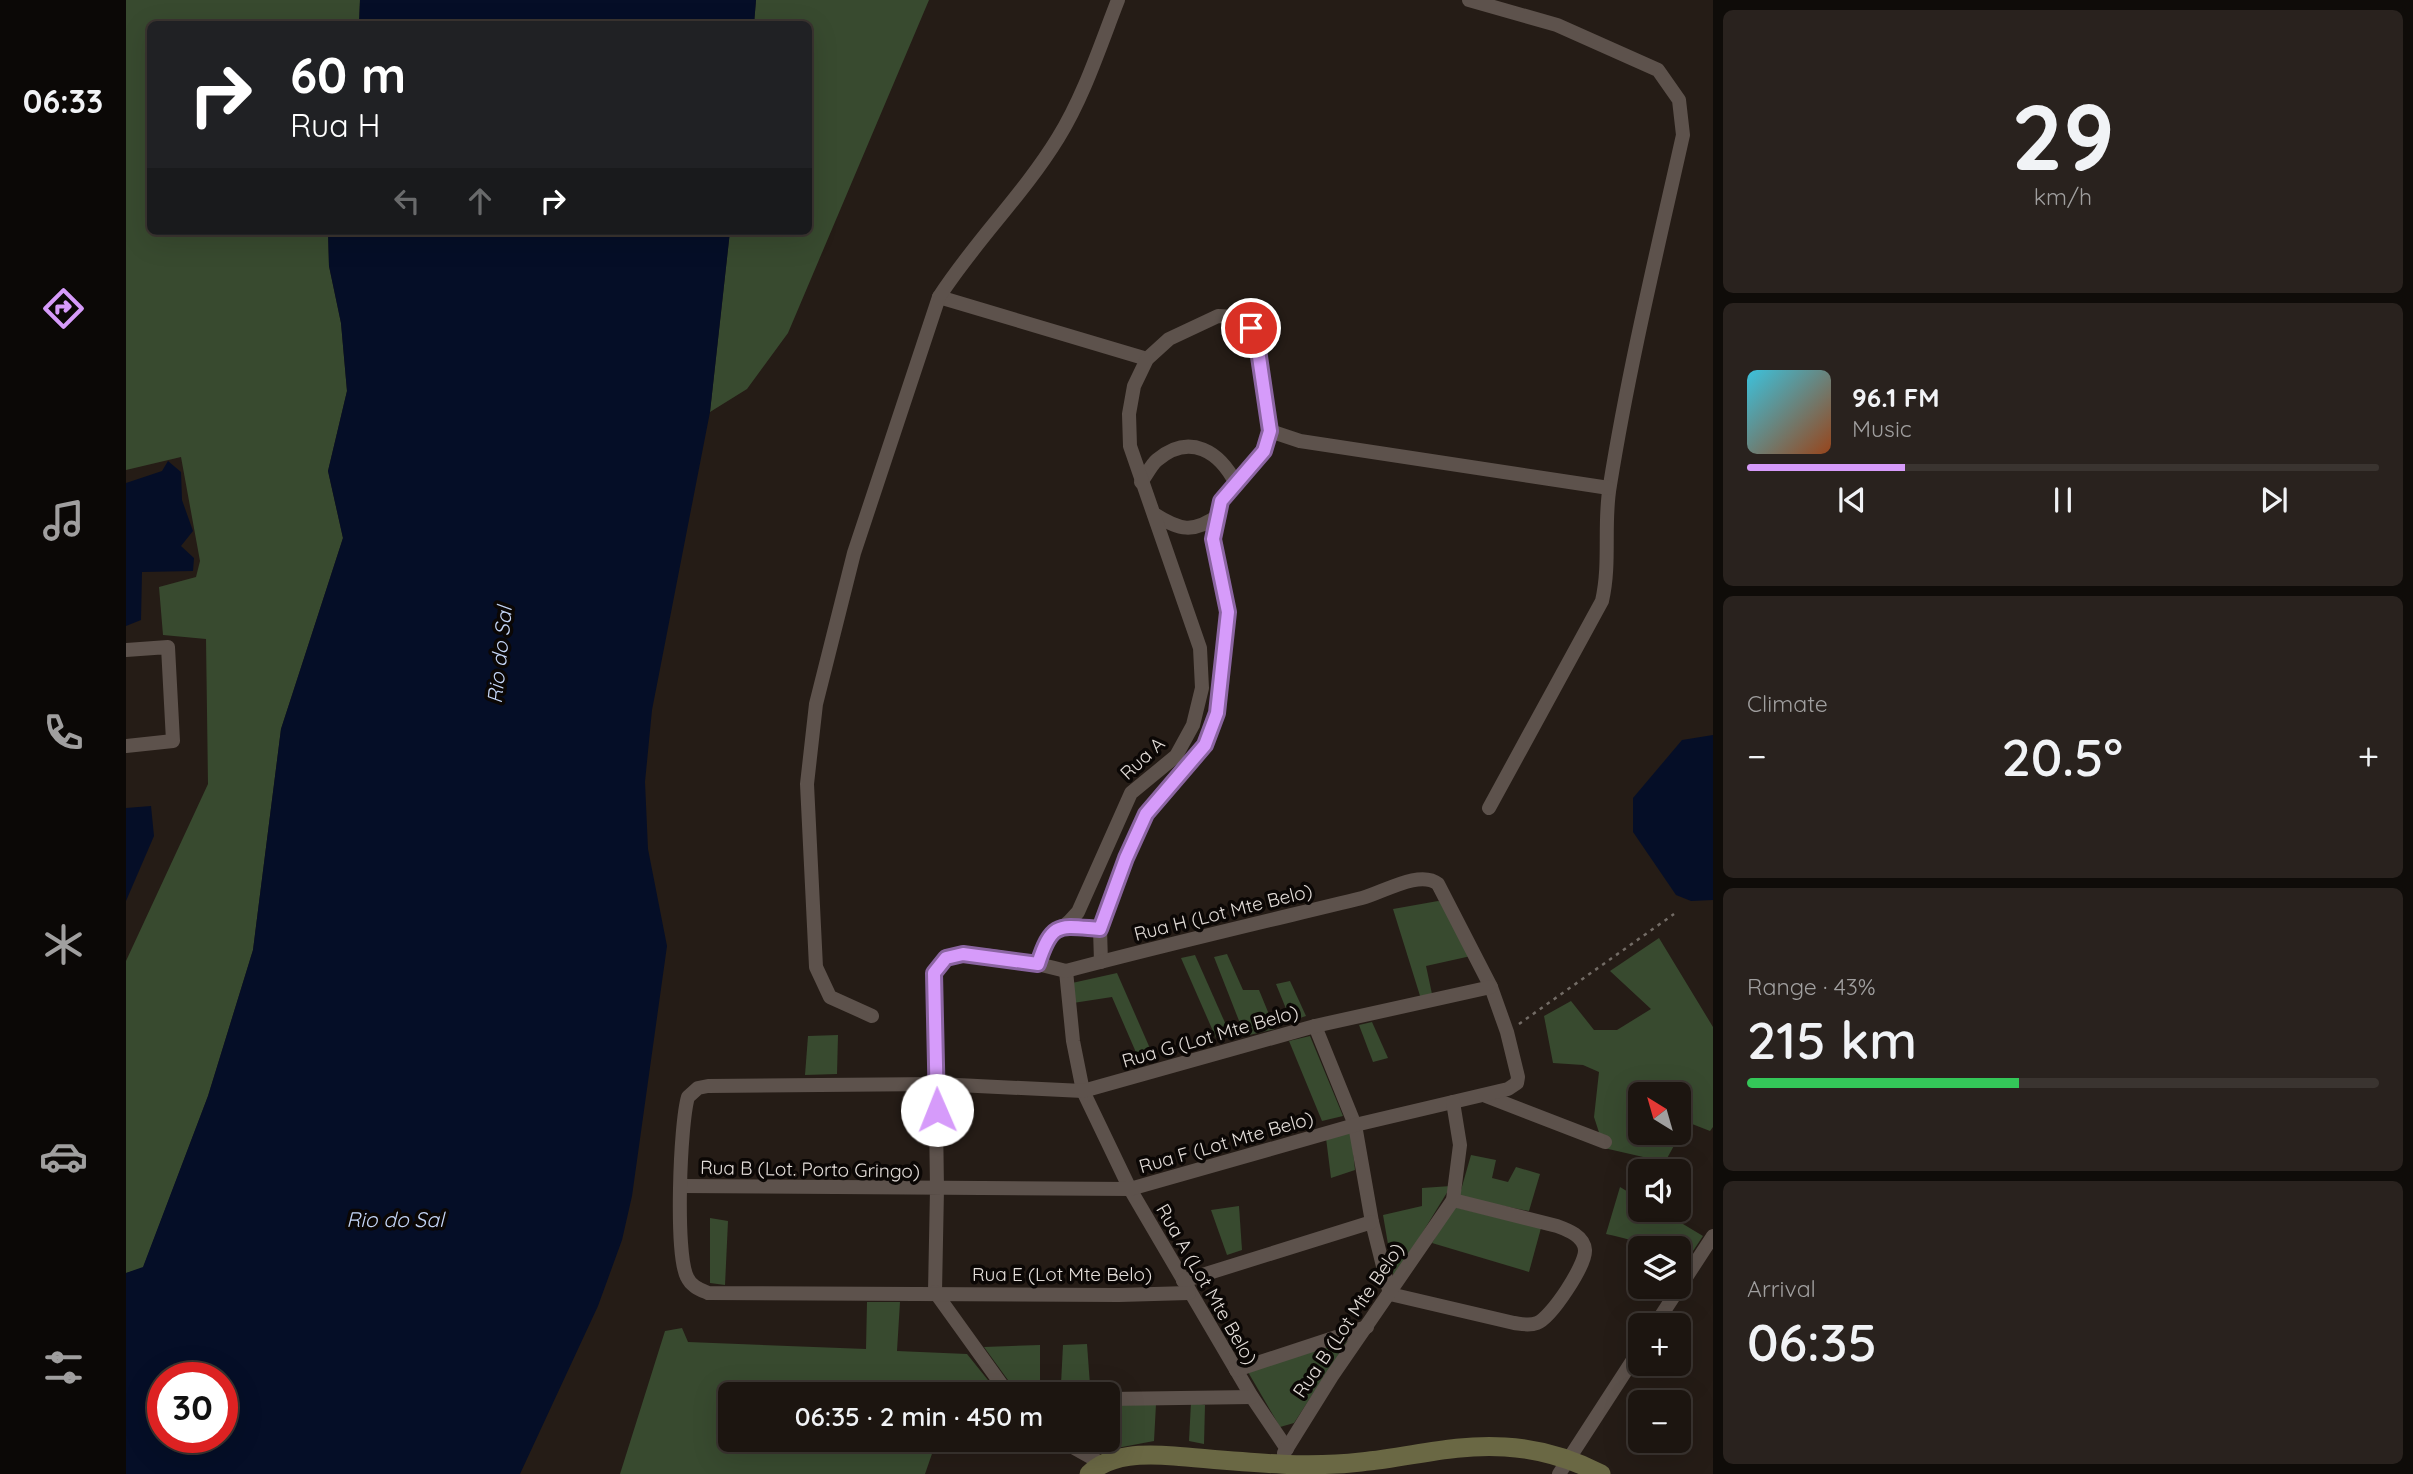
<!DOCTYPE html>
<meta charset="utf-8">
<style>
:root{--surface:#1c1510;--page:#29221e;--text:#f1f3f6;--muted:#a09f9f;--line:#3a3430;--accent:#d69bfa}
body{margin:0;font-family:Quicksand,sans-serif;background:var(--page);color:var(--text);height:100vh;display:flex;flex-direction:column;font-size:26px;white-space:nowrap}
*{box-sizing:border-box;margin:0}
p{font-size:23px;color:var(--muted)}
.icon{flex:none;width:38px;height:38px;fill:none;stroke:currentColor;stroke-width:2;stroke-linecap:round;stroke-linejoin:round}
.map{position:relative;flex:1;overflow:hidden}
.side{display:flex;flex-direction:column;gap:10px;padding:10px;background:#0f0c09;width:700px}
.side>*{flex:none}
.hud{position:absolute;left:21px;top:21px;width:665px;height:214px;border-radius:10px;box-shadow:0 7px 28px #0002,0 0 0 2px var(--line);background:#202124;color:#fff;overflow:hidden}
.needle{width:46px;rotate:323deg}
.tools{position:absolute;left:1502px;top:1082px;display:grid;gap:14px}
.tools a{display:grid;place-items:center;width:63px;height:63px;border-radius:10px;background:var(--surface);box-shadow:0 7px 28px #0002,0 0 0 2px var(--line);font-size:35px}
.speed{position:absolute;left:21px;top:1362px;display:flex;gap:14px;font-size:35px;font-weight:700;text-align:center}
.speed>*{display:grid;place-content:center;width:91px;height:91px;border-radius:50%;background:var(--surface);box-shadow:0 7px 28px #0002,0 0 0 2px var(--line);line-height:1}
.speed .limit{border:10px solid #d22;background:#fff;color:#111}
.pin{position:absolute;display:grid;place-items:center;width:60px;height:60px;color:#fff;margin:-30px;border:4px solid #fff;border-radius:50%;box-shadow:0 2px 7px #0007}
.me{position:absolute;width:77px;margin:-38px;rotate:359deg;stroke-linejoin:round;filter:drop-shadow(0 0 5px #0008)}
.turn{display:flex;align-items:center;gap:24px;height:147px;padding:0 28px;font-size:32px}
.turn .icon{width:91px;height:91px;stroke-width:2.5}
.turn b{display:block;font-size:49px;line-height:60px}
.lanes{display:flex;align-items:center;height:66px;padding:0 28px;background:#0003;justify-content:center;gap:35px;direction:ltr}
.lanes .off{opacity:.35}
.big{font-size:52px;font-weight:600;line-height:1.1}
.side .widget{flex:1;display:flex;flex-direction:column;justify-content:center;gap:10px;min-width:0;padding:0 24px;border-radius:10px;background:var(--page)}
.side .dial{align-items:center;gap:0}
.dial b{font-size:91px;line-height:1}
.song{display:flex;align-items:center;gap:21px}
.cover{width:84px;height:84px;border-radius:10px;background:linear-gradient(135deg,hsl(190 70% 55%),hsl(20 70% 35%))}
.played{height:7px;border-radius:4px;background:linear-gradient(90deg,var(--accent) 25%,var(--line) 25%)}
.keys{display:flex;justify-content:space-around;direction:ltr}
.heat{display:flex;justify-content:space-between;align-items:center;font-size:38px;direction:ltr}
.charge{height:10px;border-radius:5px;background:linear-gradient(90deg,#34c759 43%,var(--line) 0)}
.trip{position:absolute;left:592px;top:1382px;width:402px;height:70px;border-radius:10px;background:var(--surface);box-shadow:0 7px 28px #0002,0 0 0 2px var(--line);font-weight:600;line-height:70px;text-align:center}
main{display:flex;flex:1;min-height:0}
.tab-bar{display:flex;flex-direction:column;width:126px;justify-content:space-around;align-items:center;background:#0b0806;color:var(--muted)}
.tab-bar .icon{width:49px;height:49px}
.tab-bar .on{color:var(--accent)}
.tab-bar b{font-size:32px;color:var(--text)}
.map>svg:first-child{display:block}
.green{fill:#384a2f;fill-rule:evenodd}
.water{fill:#050e27;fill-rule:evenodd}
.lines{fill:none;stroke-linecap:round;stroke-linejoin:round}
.path{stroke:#736c66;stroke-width:2.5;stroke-dasharray:3.5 5;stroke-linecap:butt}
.street{stroke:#5d524c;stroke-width:14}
.secondary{stroke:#6a6844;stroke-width:19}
.route-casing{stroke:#8b65a2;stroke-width:18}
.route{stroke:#d69bfa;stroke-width:12}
.labels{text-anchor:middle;stroke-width:7;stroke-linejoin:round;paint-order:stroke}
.street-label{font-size:19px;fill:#e3ddd9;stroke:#0b0705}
.water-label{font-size:21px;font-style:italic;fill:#c5d6f7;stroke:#0b0705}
</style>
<main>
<nav class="tab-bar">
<b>06:33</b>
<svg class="icon on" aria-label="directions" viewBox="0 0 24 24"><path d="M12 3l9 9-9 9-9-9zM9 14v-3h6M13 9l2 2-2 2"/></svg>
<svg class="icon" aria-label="music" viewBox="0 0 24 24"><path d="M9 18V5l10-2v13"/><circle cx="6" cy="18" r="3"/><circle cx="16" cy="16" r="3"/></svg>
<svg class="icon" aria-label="phone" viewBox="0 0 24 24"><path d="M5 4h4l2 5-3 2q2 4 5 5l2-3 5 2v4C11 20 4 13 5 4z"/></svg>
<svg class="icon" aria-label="climate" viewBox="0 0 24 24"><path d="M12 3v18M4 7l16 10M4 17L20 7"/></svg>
<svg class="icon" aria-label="car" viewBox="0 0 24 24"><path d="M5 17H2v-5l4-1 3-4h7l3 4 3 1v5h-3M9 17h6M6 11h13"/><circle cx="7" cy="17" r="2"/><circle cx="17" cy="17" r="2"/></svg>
<svg class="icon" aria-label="filters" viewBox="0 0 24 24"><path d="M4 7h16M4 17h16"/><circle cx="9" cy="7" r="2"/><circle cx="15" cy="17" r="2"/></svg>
</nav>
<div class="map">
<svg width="1587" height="1474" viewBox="0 0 1587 1474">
<rect width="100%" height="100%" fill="#251c16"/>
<g class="green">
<path d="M0 0H234L233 24H24V231H202L203 266 215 323 221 391 202 471 217 538 155 729 127 950 82 1096 17 1268 0 1273V961L82 784 80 639 37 635 33 587 70 577 74 561 55 457 0 470Z"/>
<path d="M630 0H803L662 333 621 389 584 412 604 231H682V24H628Z"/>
<path d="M1312 901 1326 904 1345 956 1300 966 1306 994 1295 999 1267 909Z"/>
<path d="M1533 938 1587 1027V1127L1584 1131 1561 1122 1539 1162 1478 1148 1468 1117 1473 1072 1457 1065 1427 1063 1418 1016 1445 1001 1468 1030H1491L1525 1009 1484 971ZM1514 1094H1552V1132H1514Z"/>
<path d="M1101 954 1117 990H1133L1149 1029 1119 1036 1088 957Z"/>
<path d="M1069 955 1104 1034 1090 1038 1055 958Z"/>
<path d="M991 973 1026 1053 1012 1057 986 997 947 1003 946 983Z"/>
<path d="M1164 981 1180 1016 1165 1021 1150 984Z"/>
<path d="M1246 1022 1262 1058 1247 1062 1233 1025Z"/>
<path d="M712 1035 711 1074 679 1075 682 1036Z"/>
<path d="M1184 1036 1217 1116 1196 1121 1163 1041Z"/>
<path d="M823 1090 838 1091 836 1132 821 1130Z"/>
<path d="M1225 1131 1229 1170 1205 1178 1200 1138Z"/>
<path d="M1345 1155 1370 1160 1366 1178 1382 1182 1390 1167 1414 1174 1403 1211 1333 1197Z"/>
<path d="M1325 1186 1268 1279 1257 1215 1296 1206V1188Z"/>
<path d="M1494 1187 1514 1199V1209H1532L1577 1236 1559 1263 1552 1259V1248C1528 1248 1504 1239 1480 1234Z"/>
<path d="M1113 1206 1116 1250 1101 1255 1085 1210Z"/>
<path d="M1328 1207 1415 1228 1403 1272 1306 1243Z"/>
<path d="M584 1218 602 1221 599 1285 584 1283Z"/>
<path d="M741 1302H774L771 1351 841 1354 874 1395H604V1440H848L831 1453 808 1448 799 1474H494L539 1331 556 1328 562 1342 740 1349Z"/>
<path d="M1222 1340 1168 1423 1154 1427 1122 1372Z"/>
<path d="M961 1344 964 1385 935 1384 937 1345Z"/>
<path d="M914 1345V1384L887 1387 858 1347Z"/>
<path d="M1065 1402 1079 1405 1078 1444 1063 1441Z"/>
<path d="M1030 1404 1028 1441 975 1451 954 1441 982 1440V1405Z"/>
</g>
<g class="water">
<path d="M234 0H630L628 24H233Z"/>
<path d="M202 231H604L584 412 526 710 519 782 522 849 541 946 506 1196 496 1240 472 1306 394 1474H0V1273L17 1267 82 1096 127 950 155 729 217 538 202 471 221 391 215 323 203 266ZM96 1377V1437H37V1377Z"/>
<path d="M42 461 55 472 56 500 67 531 55 546 68 558 67 571 16 572 15 620 0 626V483L36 471Z"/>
<path d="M1587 735V900L1565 901 1550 895 1507 832V798L1556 740Z"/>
<path d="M25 806 28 836 0 901V808Z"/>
</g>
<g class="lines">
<path class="path" d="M1393 1024 1548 914"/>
<g class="street">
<path d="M1343 0 1431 25 1532 70 1553 100 1557 135C1531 251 1503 367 1484 485 1477 523 1485 562 1476 601L1363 808"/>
<path d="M813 297 1021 359"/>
<path d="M1144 431 1174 441 1483 488"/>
<path d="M1015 482C1020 476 1025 465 1031 460 1064 432 1094 452 1110 484"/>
<path d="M1028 514C1053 530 1067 534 1093 515"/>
<path d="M0 650 42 647 47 741 0 746"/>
<path d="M942 924 974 929"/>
<path d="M912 964C924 927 931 938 952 912L1005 793 1050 756 1067 725 1076 688 1074 648 1004 446 1003 414 1008 386 1021 359 1043 339 1092 316 1110 317 1125 328 1131 343 1144 431 1138 451 1095 501 1088 539 1102 612 1091 713 1079 745 1020 814 1000 858 974 929 975 962"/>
<path d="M940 971 947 1041 957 1091 1004 1189 1126 1397 1161 1449"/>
<path d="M746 1016 704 997 690 967 681 784 690 704 728 553 813 297C849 241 897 195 932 138 958 96 974 46 992 0"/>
<path d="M1189 1026 1229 1125 1246 1222 1264 1294 1388 1323C1396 1324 1403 1326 1411 1323 1425 1318 1460 1265 1459 1250 1458 1236 1442 1230 1431 1226L1327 1200"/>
<path d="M1360 1096 1479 1142"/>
<path d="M556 1186 1004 1189 1229 1125 1382 1089 1391 1083 1392 1077 1381 1032 1365 987 1312 884C1294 869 1256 893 1236 898 1137 922 1038 945 940 971 917 965 837 946 819 959 815 962 812 969 808 973L811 1189 809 1292"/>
<path d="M1057 1281 1246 1222"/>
<path d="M809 1292 883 1395"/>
<path d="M1063 1293 993 1295 582 1293C573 1289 565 1286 561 1277 549 1253 554 1124 562 1097L572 1088 582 1086 811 1084 957 1091 1189 1026 1365 987"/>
<path d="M1529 1325 1587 1236"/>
<path d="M1110 1370 1241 1327"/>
<path d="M982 1399 1126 1397"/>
<path d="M934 1440 975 1463"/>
<path d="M1158 1453 1206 1376 1327 1200 1334 1145 1327 1102"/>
<path d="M1433 1474 1514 1349"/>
</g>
<path class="secondary" d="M963 1474C984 1453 1020 1454 1048 1456 1110 1461 1174 1469 1235 1462 1287 1457 1325 1444 1379 1447 1414 1449 1444 1458 1475 1474"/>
</g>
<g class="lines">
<defs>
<path id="route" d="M811 1110 808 973 820 958 837 954 912 964C926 920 934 926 974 929L1000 858 1020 814 1079 745 1091 713 1102 612 1087 539 1095 501 1138 451 1144 431 1131 343 1125 328"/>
</defs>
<use href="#route" class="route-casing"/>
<use href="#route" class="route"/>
</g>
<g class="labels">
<g class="street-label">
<text transform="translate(1016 758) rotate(-43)" y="7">Rua A</text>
<text transform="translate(1097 912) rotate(-14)" y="7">Rua H (Lot Mte Belo)</text>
<text transform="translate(1084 1036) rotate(-16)" y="7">Rua G (Lot Mte Belo)</text>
<text transform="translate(1100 1142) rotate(-16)" y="7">Rua F (Lot Mte Belo)</text>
<text transform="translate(684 1169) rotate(1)" y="7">Rua B (Lot. Porto Gringo)</text>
<text x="936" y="1281">Rua E (Lot Mte Belo)</text>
<text transform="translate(1081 1284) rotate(60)" y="7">Rua A (Lot Mte Belo)</text>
<text transform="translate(1222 1320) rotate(-56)" y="7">Rua B (Lot Mte Belo)</text>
</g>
<g class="water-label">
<text transform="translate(374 655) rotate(-84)" y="7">Rio do Sal</text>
<text x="269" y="1227">Rio do Sal</text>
</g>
</g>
</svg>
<div class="tools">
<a><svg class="needle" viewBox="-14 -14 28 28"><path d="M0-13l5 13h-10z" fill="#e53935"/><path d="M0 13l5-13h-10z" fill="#a09f9f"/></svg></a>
<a><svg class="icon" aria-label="sound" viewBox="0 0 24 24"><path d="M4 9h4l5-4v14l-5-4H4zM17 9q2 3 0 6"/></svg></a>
<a><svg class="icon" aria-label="layers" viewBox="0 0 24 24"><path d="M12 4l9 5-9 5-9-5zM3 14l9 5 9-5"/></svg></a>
<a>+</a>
<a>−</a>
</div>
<div class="speed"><div class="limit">30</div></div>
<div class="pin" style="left:1125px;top:328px;background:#d93025"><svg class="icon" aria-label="arrive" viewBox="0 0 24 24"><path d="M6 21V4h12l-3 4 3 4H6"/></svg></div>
<svg class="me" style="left:811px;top:1110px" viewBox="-20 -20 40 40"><circle r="19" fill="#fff"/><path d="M0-13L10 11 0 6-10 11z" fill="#d69bfa"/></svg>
<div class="trip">06:35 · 2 min · 450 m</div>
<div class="hud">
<div class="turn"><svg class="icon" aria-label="right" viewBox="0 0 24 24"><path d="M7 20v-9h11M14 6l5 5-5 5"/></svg><div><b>60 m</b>Rua H</div></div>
<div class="lanes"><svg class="icon off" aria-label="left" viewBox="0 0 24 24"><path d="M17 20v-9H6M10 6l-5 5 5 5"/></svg><svg class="icon off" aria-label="ahead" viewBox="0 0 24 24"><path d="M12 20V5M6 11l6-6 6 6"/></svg><svg class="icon" aria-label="right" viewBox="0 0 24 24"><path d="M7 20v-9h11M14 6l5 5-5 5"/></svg></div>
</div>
</div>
<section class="side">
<div class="widget dial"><b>29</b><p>km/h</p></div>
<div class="widget">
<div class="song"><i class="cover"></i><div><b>96.1 FM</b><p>Music</p></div></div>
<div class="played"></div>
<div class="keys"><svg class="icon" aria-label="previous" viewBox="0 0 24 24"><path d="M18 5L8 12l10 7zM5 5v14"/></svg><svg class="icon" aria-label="pause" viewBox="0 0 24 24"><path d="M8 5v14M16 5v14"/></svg><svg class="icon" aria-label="next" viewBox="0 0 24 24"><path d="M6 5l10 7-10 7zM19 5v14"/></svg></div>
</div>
<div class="widget"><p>Climate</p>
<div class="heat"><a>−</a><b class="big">20.5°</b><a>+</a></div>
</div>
<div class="widget"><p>Range · 43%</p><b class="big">215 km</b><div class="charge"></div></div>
<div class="widget"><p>Arrival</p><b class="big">06:35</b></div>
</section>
</main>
